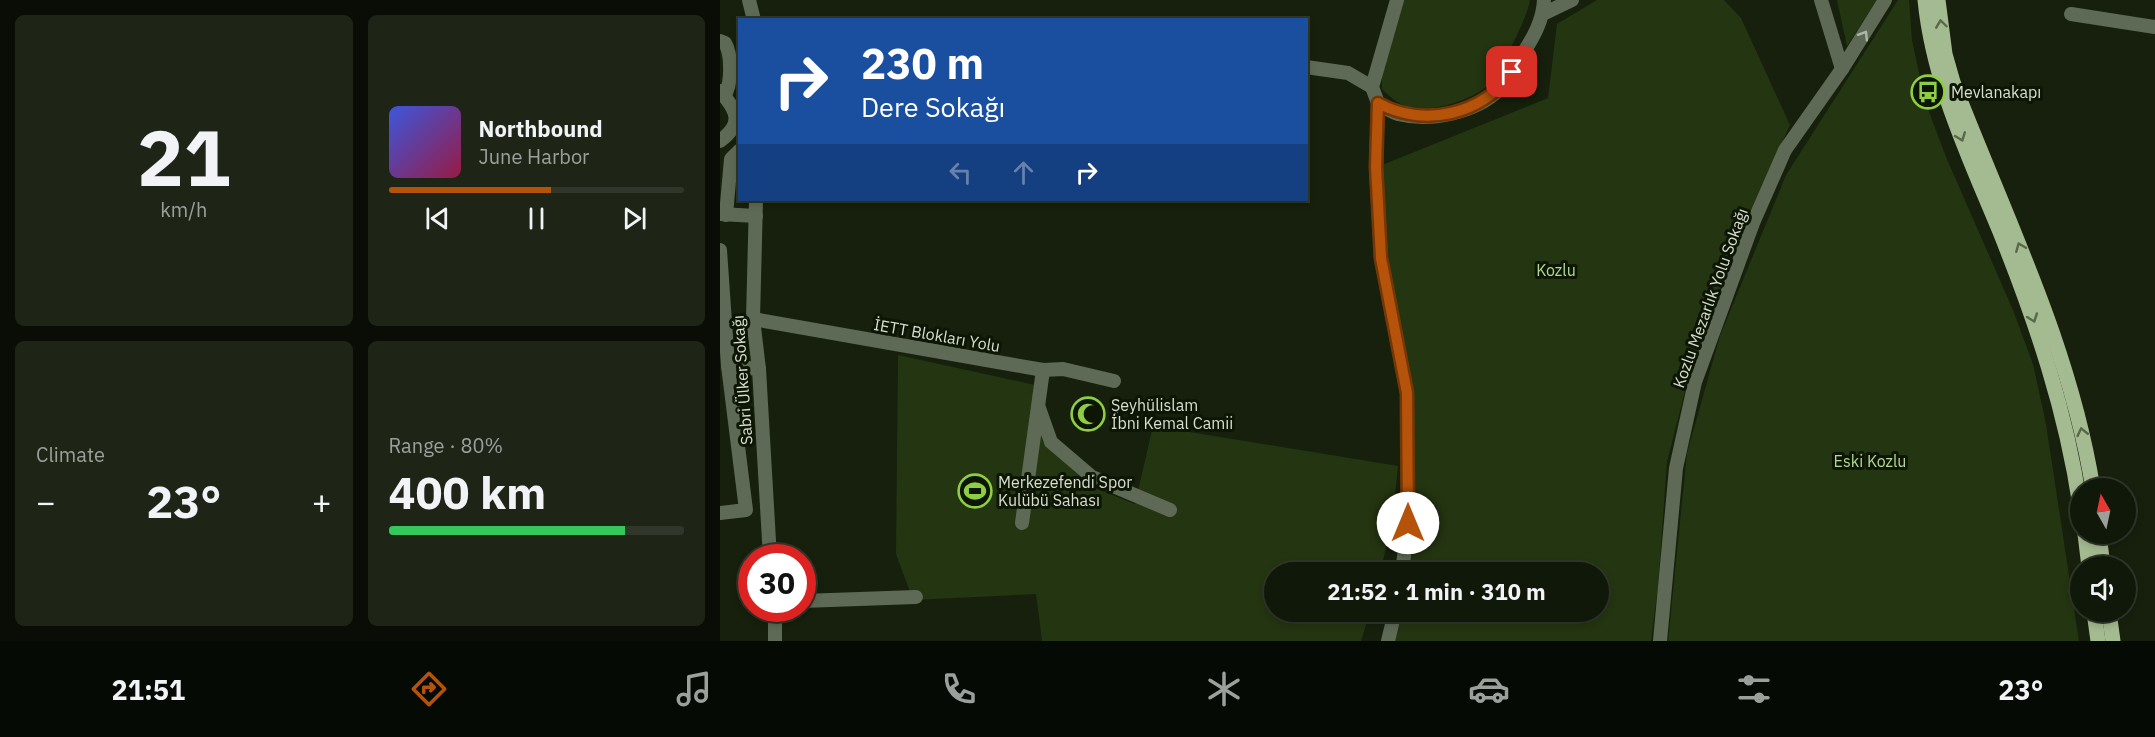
<!DOCTYPE html>
<meta charset="utf-8">
<style>
:root{--surface:#101809;--page:#1e2517;--text:#f1f3f6;--muted:#9ca09c;--line:#30372a;--accent:#b45309}
body{margin:0;font-family:"IBM Plex Sans",sans-serif;background:var(--page);color:var(--text);height:100vh;display:flex;flex-direction:column;font-size:22px;white-space:nowrap}
*{box-sizing:border-box;margin:0}
p{font-size:20px;color:var(--muted)}
.icon{flex:none;width:33px;height:33px;fill:none;stroke:currentColor;stroke-width:2;stroke-linecap:round;stroke-linejoin:round}
.map{position:relative;flex:1;overflow:hidden}
.drawer{display:flex;flex-direction:column;gap:15px;padding:15px;background:#090d05;width:720px}
.drawer>*{flex:none}
.banner{position:absolute;left:18px;top:18px;width:570px;height:183px;border-radius:0px;box-shadow:0 3px 9px #0003,0 0 0 2px var(--line);background:#1a4fa0;color:#fff;overflow:hidden}
.needle{width:39px;rotate:351deg}
.controls{position:absolute;left:1350px;top:478px;display:grid;gap:12px}
.controls a{display:grid;place-items:center;width:66px;height:66px;border-radius:50%;background:var(--surface);box-shadow:0 3px 9px #0003,0 0 0 2px var(--line);font-size:30px}
.speed{position:absolute;left:18px;top:544px;display:flex;gap:12px;font-size:30px;font-weight:700;text-align:center}
.speed>*{display:grid;place-content:center;width:78px;height:78px;border-radius:50%;background:var(--surface);box-shadow:0 3px 9px #0003,0 0 0 2px var(--line);line-height:1}
.speed .limit{border:9px solid #d22;background:#fff;color:#111}
.pin{position:absolute;display:grid;place-items:center;width:51px;height:51px;color:#fff;margin:-26px;border-radius:12px;box-shadow:0 3px 9px #0006}
.me{position:absolute;width:66px;margin:-33px;rotate:0deg;stroke-linejoin:round;filter:drop-shadow(0 0 4px #0008)}
.turn{display:flex;align-items:center;gap:21px;height:126px;padding:0 24px;font-size:27px}
.turn .icon{width:78px;height:78px;stroke-width:2.5}
.turn b{display:block;font-size:42px;line-height:51px}
.lanes{display:flex;align-items:center;height:57px;padding:0 24px;background:#0003;justify-content:center;gap:30px;direction:ltr}
.lanes .off{opacity:.35}
.big{font-size:45px;font-weight:700;line-height:1.1}
.drawer .card{flex:1;display:flex;flex-direction:column;justify-content:center;gap:9px;min-width:0;padding:0 21px;border-radius:9px;background:var(--page)}
.drawer .dial{align-items:center;gap:0}
.dial b{font-size:78px;line-height:1}
.song{display:flex;align-items:center;gap:18px}
.cover{width:72px;height:72px;border-radius:9px;background:linear-gradient(135deg,hsl(230 70% 55%),hsl(340 70% 35%))}
.played{height:6px;border-radius:3px;background:linear-gradient(90deg,var(--accent) 55%,var(--line) 55%)}
.keys{display:flex;justify-content:space-around;direction:ltr}
.heat{display:flex;justify-content:space-between;align-items:center;font-size:33px;direction:ltr}
.charge{height:9px;border-radius:4px;background:linear-gradient(90deg,#34c759 80%,var(--line) 0)}
.drawer .tiles{flex:1;display:grid;gap:15px;grid-template-columns:repeat(2,1fr)}
.trip{position:absolute;left:544px;top:562px;width:345px;height:60px;border-radius:30px;background:var(--surface);box-shadow:0 3px 9px #0003,0 0 0 2px var(--line);font-weight:700;line-height:60px;text-align:center}
.menu{display:flex;height:96px;justify-content:space-around;align-items:center;background:#060a04;color:var(--muted)}
.menu .icon{width:42px;height:42px}
.menu .active{color:var(--accent)}
.menu b{font-size:27px;color:var(--text)}
main{display:flex;flex:1;min-height:0}
.map>svg:first-child{display:block}
.green{fill:#243511}
.lines{fill:none;stroke-linecap:round;stroke-linejoin:round}
.minor{stroke:#5f6a56;stroke-width:14}
.major{stroke:#a4ba90;stroke-width:15}
.oneway{stroke:#58684a}
.oneway2{stroke:#aeb6a7}
.route-casing{stroke:#753606;stroke-width:15}
.route{stroke:#b45309;stroke-width:10}
.labels{text-anchor:middle;stroke-width:6;stroke-linejoin:round;paint-order:stroke}
.poi-label{font-size:16px;fill:#d8dfd2;stroke:#0d1604;text-anchor:start}
.park-label{font-size:16px;fill:#b3d890;stroke:#0d1604}
.street-label{font-size:16px;fill:#d8dfd2;stroke:#0d1604}
</style>
<main>
<section class="drawer">
<div class="tiles">
<div class="card dial"><b>21</b><p>km/h</p></div>
<div class="card">
<div class="song"><i class="cover"></i><div><b>Northbound</b><p>June Harbor</p></div></div>
<div class="played"></div>
<div class="keys"><svg class="icon" aria-label="previous" viewBox="0 0 24 24"><path d="M18 5L8 12l10 7zM5 5v14"/></svg><svg class="icon" aria-label="pause" viewBox="0 0 24 24"><path d="M8 5v14M16 5v14"/></svg><svg class="icon" aria-label="next" viewBox="0 0 24 24"><path d="M6 5l10 7-10 7zM19 5v14"/></svg></div>
</div>
<div class="card"><p>Climate</p>
<div class="heat"><a>−</a><b class="big">23°</b><a>+</a></div>
</div>
<div class="card"><p>Range · 80%</p><b class="big">400 km</b><div class="charge"></div></div>
</div>
</section>
<div class="map">
<svg width="1435" height="641" viewBox="0 0 1435 641">
<rect width="100%" height="100%" fill="#16200c"/>
<g class="green">
<path d="M684 0H810C808 17 779 74 767 86 748 102 713 112 689 107 679 105 669 96 662 89V75Z"/>
<path d="M877 0H1004L1021 18 1070 125 1017 240 966 387 947 462 938 587 931 641H675L683 612H879V573H690L695 435 688 368 669 261 662 165 828 98 837 24Z"/>
<path d="M1117 0H1157L1127 46Z"/>
<path d="M1178 0H1189L1192 40 1205 101 1226 157 1293 310 1313 364 1326 424 1359 641H948L967 453 1000 336 1066 175Z"/>
<path d="M178 355 315 385 323 442 370 486 415 504 433 426 678 466 672 523 660 573H555V612H650L641 641H322L316 594 193 600 176 554Z"/>
</g>
<g class="lines">
<g class="minor">
<path d="M29 0 34 20"/>
<path d="M677 0 652 87 658 103 656 167 661 258 687 393 688 523 682 573"/>
<path d="M1101 0 1122 69"/>
<path d="M823 14 852 0"/>
<path d="M1351 14 1435 27"/>
<path d="M0 41 5 43C12 55 12 85 4 96"/>
<path d="M586 67 628 73 652 87"/>
<path d="M0 91C17 111 24 123 0 141"/>
<path d="M658 103C664 107 671 112 678 114 710 122 755 113 779 90 788 81 795 66 802 55 813 38 823 21 824 0"/>
<path d="M36 200 33 319 39 369 50 558"/>
<path d="M0 214 36 216"/>
<path d="M6 215 11 159 20 150"/>
<path d="M0 250 8 366 26 510 0 513"/>
<path d="M33 319 323 370 343 369 394 381"/>
<path d="M8 366 39 369"/>
<path d="M319 408 331 442 372 477 450 510"/>
<path d="M302 523 323 370"/>
<path d="M82 601 196 597"/>
<path d="M55 609V641"/>
<path d="M668 641 675 612"/>
<path d="M940 641 956 468 975 382 1033 223 1065 150 1122 69 1165 0"/>
</g>
<g class="major">
<path d="M1205 0C1213 82 1249 157 1280 232 1316 322 1346 410 1360 506"/>
<path d="M1218 0 1225 54 1233 82C1285 217 1350 345 1373 489"/>
<path d="M1365 534 1369 567"/>
<path d="M1379 534 1383 567"/>
<path d="M1374 612 1378 641"/>
<path d="M1389 612 1393 641"/>
</g>
</g>
<defs><path id="oneway-chevron" d="M-2-3.5L2.5 0L-2 3.5" fill="none" stroke-width="1.6" stroke-linecap="round" stroke-linejoin="round" transform="scale(1.5)"/></defs>
<g class="oneway">
<use href="#oneway-chevron" transform="translate(1221 24) rotate(-98)"/>
<use href="#oneway-chevron" transform="translate(1241 137) rotate(69)"/>
<use href="#oneway-chevron" transform="translate(1300 247) rotate(-112)"/>
<use href="#oneway-chevron" transform="translate(1313 318) rotate(70)"/>
<use href="#oneway-chevron" transform="translate(1362 432) rotate(-103)"/>
</g>
<use class="oneway2" href="#oneway-chevron" transform="translate(1144 35) rotate(-58)"/>
<g class="lines">
<defs>
<path id="route" d="M688 523 687 393 661 258 656 167 658 103C703 128 763 115 792 72"/>
</defs>
<use href="#route" class="route-casing"/>
<use href="#route" class="route"/>
</g>
<defs>
<symbol id="bus-ring" viewBox="-11 -11 22 22"><circle r="9.5" fill="#0d1604" stroke="#8fcd42" stroke-width="1.5"/><path d="M-5-6H5V4H4V6H2V4H-2V6H-4V4H-5ZM-3.5-4V0h7V-4ZM-3.5 1.2v1.5H-2V1.2ZM2 1.2v1.5H3.5V1.2Z" fill="#8fcd42"/></symbol>
<symbol id="mosque-ring" viewBox="-11 -11 22 22"><circle r="9.5" fill="#0d1604" stroke="#8fcd42" stroke-width="1.5"/><path d="M3.5-4.9A6 6 0 1 0 3.5 4.9A5 5 0 1 1 3.5-4.9Z" fill="#8fcd42"/></symbol>
<symbol id="stadium-ring" viewBox="-11 -11 22 22"><circle r="9.5" fill="#0d1604" stroke="#8fcd42" stroke-width="1.5"/><path d="M0-5a6.5 5 0 1 0 0 10a6.5 5 0 1 0 0-10ZM-3.5-1.8h7v3.6h-7Z" fill="#8fcd42"/></symbol>
</defs>
<g fill-rule="evenodd">
<use href="#bus-ring" x="1189" y="73" width="38" height="38"/>
<use href="#mosque-ring" x="349" y="395" width="38" height="38"/>
<use href="#stadium-ring" x="236" y="472" width="38" height="38"/>
</g>
<g class="labels">
<g class="poi-label">
<text x="1231" y="98">Mevlanakapı</text>
<text x="391" y="411">Şeyhülislam<tspan x="391" dy="18">İbni Kemal Camii</tspan></text>
<text x="278" y="488">Merkezefendi Spor<tspan x="278" dy="18">Kulübü Sahası</tspan></text>
</g>
<g class="park-label">
<text x="836" y="276">Kozlu</text>
<text x="1150" y="467">Eski Kozlu</text>
</g>
<g class="street-label">
<text transform="translate(990 298) rotate(-70)" y="6">Kozlu Mezarlık Yolu Sokağı</text>
<text transform="translate(217 335) rotate(10)" y="6">İETT Blokları Yolu</text>
<text transform="translate(22 380) rotate(-94)" y="6">Sabri Ülker Sokağı</text>
</g>
</g>
</svg>
<div class="controls">
<a><svg class="needle" viewBox="-14 -14 28 28"><path d="M0-13l5 13h-10z" fill="#e53935"/><path d="M0 13l5-13h-10z" fill="#9ca09c"/></svg></a>
<a><svg class="icon" aria-label="sound" viewBox="0 0 24 24"><path d="M4 9h4l5-4v14l-5-4H4zM17 9q2 3 0 6"/></svg></a>
</div>
<div class="speed"><div class="limit">30</div></div>
<div class="pin" style="left:792px;top:72px;background:#d93025"><svg class="icon" aria-label="arrive" viewBox="0 0 24 24"><path d="M6 21V4h12l-3 4 3 4H6"/></svg></div>
<svg class="me" style="left:688px;top:523px" viewBox="-20 -20 40 40"><circle r="19" fill="#fff"/><path d="M0-13L10 11 0 6-10 11z" fill="#b45309"/></svg>
<div class="trip">21:52 · 1 min · 310 m</div>
<div class="banner">
<div class="turn"><svg class="icon" aria-label="right" viewBox="0 0 24 24"><path d="M7 20v-9h11M14 6l5 5-5 5"/></svg><div><b>230 m</b>Dere Sokağı</div></div>
<div class="lanes"><svg class="icon off" aria-label="left" viewBox="0 0 24 24"><path d="M17 20v-9H6M10 6l-5 5 5 5"/></svg><svg class="icon off" aria-label="ahead" viewBox="0 0 24 24"><path d="M12 20V5M6 11l6-6 6 6"/></svg><svg class="icon" aria-label="right" viewBox="0 0 24 24"><path d="M7 20v-9h11M14 6l5 5-5 5"/></svg></div>
</div>
</div>
</main>
<nav class="menu">
<b>21:51</b>
<svg class="icon active" aria-label="directions" viewBox="0 0 24 24"><path d="M12 3l9 9-9 9-9-9zM9 14v-3h6M13 9l2 2-2 2"/></svg>
<svg class="icon" aria-label="music" viewBox="0 0 24 24"><path d="M9 18V5l10-2v13"/><circle cx="6" cy="18" r="3"/><circle cx="16" cy="16" r="3"/></svg>
<svg class="icon" aria-label="phone" viewBox="0 0 24 24"><path d="M5 4h4l2 5-3 2q2 4 5 5l2-3 5 2v4C11 20 4 13 5 4z"/></svg>
<svg class="icon" aria-label="climate" viewBox="0 0 24 24"><path d="M12 3v18M4 7l16 10M4 17L20 7"/></svg>
<svg class="icon" aria-label="car" viewBox="0 0 24 24"><path d="M5 17H2v-5l4-1 3-4h7l3 4 3 1v5h-3M9 17h6M6 11h13"/><circle cx="7" cy="17" r="2"/><circle cx="17" cy="17" r="2"/></svg>
<svg class="icon" aria-label="filters" viewBox="0 0 24 24"><path d="M4 7h16M4 17h16"/><circle cx="9" cy="7" r="2"/><circle cx="15" cy="17" r="2"/></svg>
<b>23°</b>
</nav>
